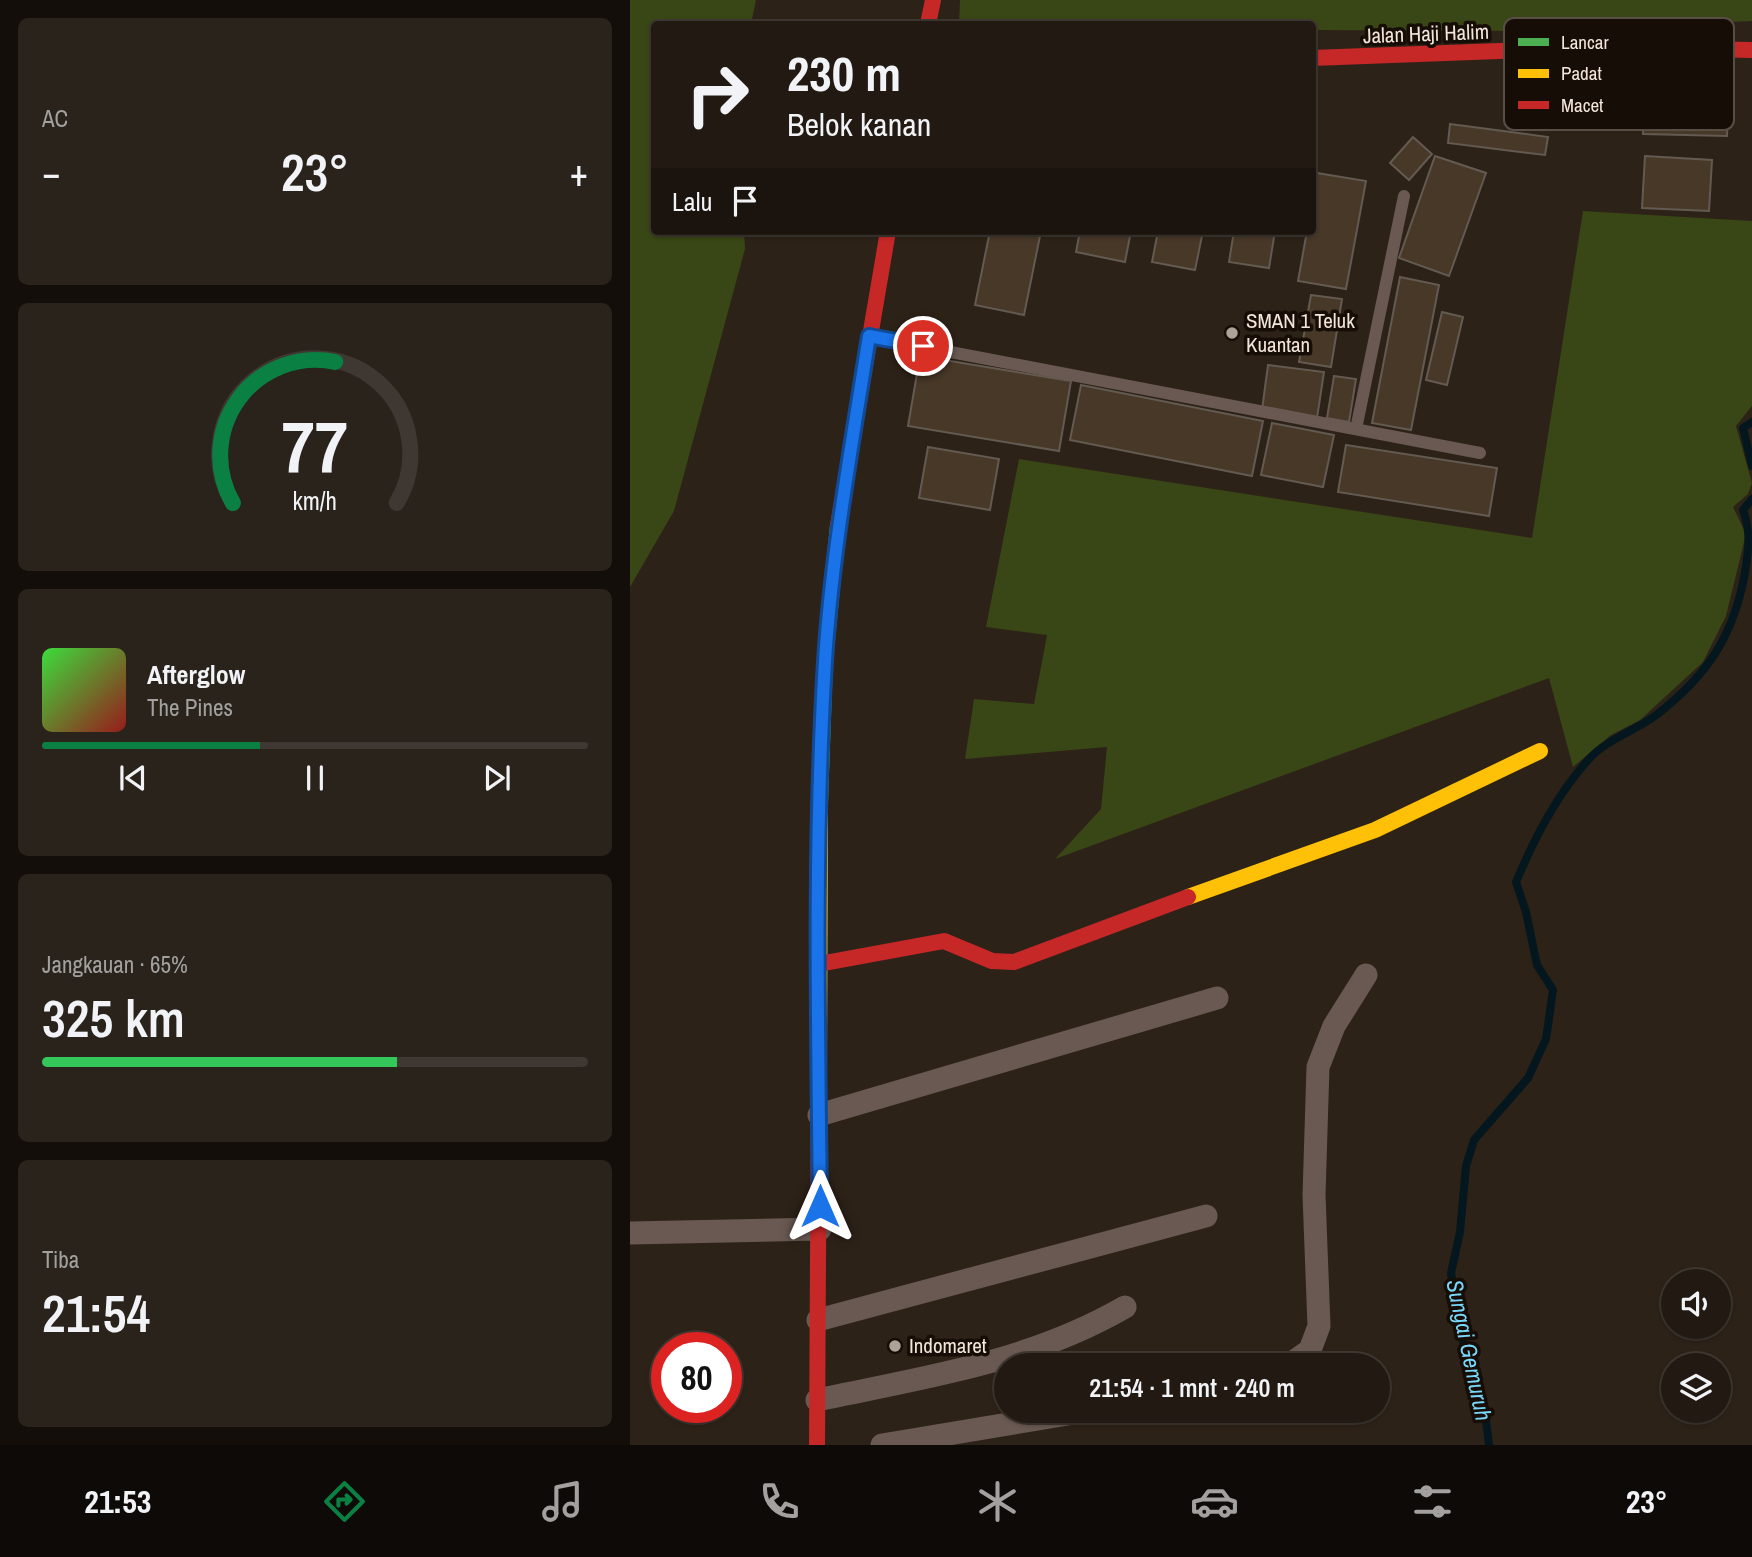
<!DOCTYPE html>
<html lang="id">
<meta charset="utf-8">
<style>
:root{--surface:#221a12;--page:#2a231b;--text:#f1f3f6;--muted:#a2a19f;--line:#3f3832;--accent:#0b8043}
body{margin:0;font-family:"Archivo Narrow",sans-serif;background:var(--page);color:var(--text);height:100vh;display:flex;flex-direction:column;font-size:26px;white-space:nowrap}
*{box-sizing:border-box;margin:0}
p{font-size:23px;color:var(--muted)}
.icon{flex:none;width:38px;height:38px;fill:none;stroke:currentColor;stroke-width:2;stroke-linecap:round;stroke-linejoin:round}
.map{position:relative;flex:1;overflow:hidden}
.side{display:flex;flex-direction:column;gap:18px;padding:18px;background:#130e0a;width:630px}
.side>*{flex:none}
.hud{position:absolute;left:21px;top:21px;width:665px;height:214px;border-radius:7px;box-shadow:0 2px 5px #0004,0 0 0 2px var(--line);background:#221a12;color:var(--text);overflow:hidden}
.buttons{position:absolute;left:1031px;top:1269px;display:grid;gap:14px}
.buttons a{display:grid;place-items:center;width:70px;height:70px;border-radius:50%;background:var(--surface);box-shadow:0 2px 5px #0004,0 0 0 2px var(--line);font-size:35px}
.speed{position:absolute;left:21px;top:1332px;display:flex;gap:14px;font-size:35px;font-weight:700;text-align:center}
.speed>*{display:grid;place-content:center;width:91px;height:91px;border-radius:50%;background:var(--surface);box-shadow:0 2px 5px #0004,0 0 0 2px var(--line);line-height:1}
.speed .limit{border:10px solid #d22;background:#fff;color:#111}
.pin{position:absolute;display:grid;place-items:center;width:60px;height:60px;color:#fff;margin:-30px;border:4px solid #fff;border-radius:50%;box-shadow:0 2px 7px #0007}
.me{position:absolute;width:77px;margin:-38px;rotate:0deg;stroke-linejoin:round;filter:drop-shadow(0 0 5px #0008)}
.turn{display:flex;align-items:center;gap:24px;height:147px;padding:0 21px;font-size:32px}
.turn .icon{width:91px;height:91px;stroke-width:2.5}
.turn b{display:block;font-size:49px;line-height:60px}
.then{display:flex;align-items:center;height:66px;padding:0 21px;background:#0003;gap:14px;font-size:26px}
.big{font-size:52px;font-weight:600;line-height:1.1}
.side .widget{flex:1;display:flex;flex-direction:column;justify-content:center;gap:10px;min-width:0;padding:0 24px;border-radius:10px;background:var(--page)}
.side .dial{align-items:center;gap:0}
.dial svg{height:182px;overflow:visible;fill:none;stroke:var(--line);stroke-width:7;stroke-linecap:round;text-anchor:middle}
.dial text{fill:var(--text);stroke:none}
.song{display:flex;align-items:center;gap:21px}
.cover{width:84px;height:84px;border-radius:10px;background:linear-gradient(135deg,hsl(120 70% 55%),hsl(0 70% 35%))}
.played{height:7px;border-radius:4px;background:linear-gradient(90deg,var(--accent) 40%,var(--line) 40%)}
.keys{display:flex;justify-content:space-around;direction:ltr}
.heat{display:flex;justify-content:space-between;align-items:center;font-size:38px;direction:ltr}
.charge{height:10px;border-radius:5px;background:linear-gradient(90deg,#34c759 65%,var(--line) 0)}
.trip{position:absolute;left:364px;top:1353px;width:396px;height:70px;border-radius:35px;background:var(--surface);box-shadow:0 2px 5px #0004,0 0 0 2px var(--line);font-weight:600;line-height:70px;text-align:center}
.menu{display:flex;height:112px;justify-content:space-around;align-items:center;background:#0e0a07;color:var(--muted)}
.menu .icon{width:49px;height:49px}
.menu .on{color:var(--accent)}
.menu b{font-size:32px;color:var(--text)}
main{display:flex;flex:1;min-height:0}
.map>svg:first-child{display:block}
.green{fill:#394615}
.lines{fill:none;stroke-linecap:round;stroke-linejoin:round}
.stream{stroke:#04171e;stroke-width:8}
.building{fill:#483828;stroke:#635a51;stroke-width:2}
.lane{stroke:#695952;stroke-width:12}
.street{stroke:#695952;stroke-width:23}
.fast{stroke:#4caf50;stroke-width:16}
.slow{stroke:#ffc107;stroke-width:16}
.jam{stroke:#c62828;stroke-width:16}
.route-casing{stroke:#114b97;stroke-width:18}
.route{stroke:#1a73e8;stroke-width:12}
.poi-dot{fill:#aea197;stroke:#160d06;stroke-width:2.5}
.labels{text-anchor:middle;stroke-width:7;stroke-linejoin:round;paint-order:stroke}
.street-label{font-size:21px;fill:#f3e5db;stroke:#160d06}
.poi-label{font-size:21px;fill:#f3e5db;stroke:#160d06;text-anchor:start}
.water-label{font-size:23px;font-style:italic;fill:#79d7f9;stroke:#160d06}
.key{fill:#160d06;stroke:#584e46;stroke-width:2}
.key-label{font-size:19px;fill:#f3e5db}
</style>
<main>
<section class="side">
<div class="widget"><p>AC</p>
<div class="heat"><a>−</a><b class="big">23°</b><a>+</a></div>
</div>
<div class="widget dial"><svg viewBox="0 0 100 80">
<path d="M14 69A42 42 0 1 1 86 69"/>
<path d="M14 69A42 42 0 0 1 59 7" stroke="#0b8043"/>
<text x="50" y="56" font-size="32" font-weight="700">77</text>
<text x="50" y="72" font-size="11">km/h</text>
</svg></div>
<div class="widget">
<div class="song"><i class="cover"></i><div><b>Afterglow</b><p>The Pines</p></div></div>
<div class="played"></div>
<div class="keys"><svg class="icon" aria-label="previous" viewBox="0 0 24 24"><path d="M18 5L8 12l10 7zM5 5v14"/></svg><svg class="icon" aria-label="pause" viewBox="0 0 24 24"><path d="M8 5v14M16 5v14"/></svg><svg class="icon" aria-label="next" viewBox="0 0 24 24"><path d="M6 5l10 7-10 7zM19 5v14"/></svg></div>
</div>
<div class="widget"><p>Jangkauan · 65%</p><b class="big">325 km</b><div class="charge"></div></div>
<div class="widget"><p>Tiba</p><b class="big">21:54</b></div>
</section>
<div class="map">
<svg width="1122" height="1445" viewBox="0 0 1122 1445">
<rect width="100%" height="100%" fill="#2d2218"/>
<g class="green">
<path d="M0 0H126L121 24H24V231H114L115 249 44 511 0 587Z"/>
<path d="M330 0H1122V21L907 31 683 30 682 24H329Z"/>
<path d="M953 211 1122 221V406L1106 426 1122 483 1118 494 1103 507 1116 534 1096 616 1073 662 1010 720 981 735 943 767 919 678 425 859 471 809 477 747 335 759 344 699 404 704 417 635 356 627 389 459 902 538Z"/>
</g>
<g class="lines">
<g class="stream">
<path d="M1122 422 1113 428 1122 466"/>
<path d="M859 1445 855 1413 836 1358 821 1273 830 1232 836 1166 844 1140 898 1078 916 1039 923 990 907 965 896 912 886 882C903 841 928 793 959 759 976 740 1004 731 1025 716 1077 676 1104 636 1115 572 1119 548 1121 532 1113 510L1122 499"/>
</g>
</g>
<g class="building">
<path d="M992 79 993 126 914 130 912 83Z"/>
<path d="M1015 87 1099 89 1097 136 1013 134Z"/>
<path d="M820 124 918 137 915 155 818 143Z"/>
<path d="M783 137 802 154 779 180 760 163Z"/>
<path d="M805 156 856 173 819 276 769 258Z"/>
<path d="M1015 156 1082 160 1079 211 1012 208Z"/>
<path d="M687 173 736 181 716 289 668 281 677 231H682V197Z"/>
<path d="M360 231H411L394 315 345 305Z"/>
<path d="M450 231H501L495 262 446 252Z"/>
<path d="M528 231H573L565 270 522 262Z"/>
<path d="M604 231H645L639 268 599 262Z"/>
<path d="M770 277 809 285 781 430 742 423Z"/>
<path d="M681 295 712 299 701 367 669 362Z"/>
<path d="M812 312 833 317 817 385 796 380Z"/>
<path d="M290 356 441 381 429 451 278 426Z"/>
<path d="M638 365 694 372 687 418 632 410Z"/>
<path d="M704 376 726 379 719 422 697 418Z"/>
<path d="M451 385 633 421 622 476 440 440Z"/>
<path d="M642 423 704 435 693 487 631 475Z"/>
<path d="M716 445 867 468 859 516 708 492Z"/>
<path d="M298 447 369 459 360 510 289 498Z"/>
</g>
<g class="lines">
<g class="lane">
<path d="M242 337 850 453"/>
<path d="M726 429 774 196"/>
</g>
<g class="street">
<path d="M189 1115 587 998"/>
<path d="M0 1233 190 1229"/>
<path d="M188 1320 576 1216"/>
<path d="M659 1365 680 1350 689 1326 684 1195 688 1067 704 1026 736 975"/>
<path d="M187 1400C295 1377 398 1363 495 1307"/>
<path d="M252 1445 462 1410"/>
</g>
<path class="fast" d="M190 804 195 661 208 525"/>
<g class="slow">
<path d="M558 897 745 830 910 751"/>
<path d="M189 1071 190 804"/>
</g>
<g class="jam">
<path d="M298 24 303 0"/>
<path d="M682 58 977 47 1122 50"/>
<path d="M208 525 258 231"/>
<path d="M189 964 314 941 362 961 384 962 558 897"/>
<path d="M187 1445 189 1071"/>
</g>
</g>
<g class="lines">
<defs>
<path id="route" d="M190 1206C188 1025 184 842 195 661 202 552 222 444 239 336L293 346"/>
</defs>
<use href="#route" class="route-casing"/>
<use href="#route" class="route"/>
</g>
<g class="poi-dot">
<circle cx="602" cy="333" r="7"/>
<circle cx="265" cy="1346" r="7"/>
</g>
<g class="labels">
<g class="street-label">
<text transform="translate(796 34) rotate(-2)" y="7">Jalan Haji Halim</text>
</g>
<g class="poi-label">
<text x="616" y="328">SMAN 1 Teluk<tspan x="616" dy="24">Kuantan</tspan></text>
<text x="279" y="1353">Indomaret</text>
</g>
<g class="water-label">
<text transform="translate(839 1350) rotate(78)" y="8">Sungai Gemuruh</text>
</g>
</g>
<rect x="874" y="18" width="230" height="112" rx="10" class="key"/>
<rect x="888" y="38" width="31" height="8" fill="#4caf50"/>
<rect x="888" y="69" width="31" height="9" fill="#ffc107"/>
<rect x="888" y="101" width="31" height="8" fill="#c62828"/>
<g class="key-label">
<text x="931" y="49">Lancar</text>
<text x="931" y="80">Padat</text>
<text x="931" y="112">Macet</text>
</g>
</svg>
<div class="buttons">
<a><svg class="icon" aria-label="sound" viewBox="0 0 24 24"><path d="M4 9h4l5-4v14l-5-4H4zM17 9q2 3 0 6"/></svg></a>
<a><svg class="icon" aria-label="layers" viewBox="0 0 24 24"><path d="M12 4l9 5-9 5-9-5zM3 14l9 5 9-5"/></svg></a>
</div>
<div class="speed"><div class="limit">80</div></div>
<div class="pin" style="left:293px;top:346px;background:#d93025"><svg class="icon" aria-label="arrive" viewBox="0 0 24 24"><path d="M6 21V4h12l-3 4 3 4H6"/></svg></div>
<svg class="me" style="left:190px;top:1206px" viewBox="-20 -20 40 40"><path d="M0-17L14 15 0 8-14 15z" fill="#1a73e8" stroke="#fff" stroke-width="4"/></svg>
<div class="trip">21:54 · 1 mnt · 240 m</div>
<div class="hud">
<div class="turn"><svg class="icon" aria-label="right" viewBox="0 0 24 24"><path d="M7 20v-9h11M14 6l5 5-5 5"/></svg><div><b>230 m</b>Belok kanan</div></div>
<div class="then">Lalu<svg class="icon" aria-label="arrive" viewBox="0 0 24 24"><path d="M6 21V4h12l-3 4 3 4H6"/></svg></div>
</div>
</div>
</main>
<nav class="menu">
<b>21:53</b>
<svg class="icon on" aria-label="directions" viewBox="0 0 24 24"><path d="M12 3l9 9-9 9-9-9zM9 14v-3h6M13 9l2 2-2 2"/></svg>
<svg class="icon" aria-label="music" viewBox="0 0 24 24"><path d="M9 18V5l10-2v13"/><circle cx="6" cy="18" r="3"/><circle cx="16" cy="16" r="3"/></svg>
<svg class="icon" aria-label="phone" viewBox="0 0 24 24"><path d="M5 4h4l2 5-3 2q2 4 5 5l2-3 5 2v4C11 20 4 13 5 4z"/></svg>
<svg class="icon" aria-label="climate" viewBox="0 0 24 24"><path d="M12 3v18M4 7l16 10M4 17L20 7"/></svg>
<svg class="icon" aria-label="car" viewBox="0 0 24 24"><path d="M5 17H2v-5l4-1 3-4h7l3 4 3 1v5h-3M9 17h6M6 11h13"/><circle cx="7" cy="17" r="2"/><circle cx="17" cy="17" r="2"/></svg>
<svg class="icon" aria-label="filters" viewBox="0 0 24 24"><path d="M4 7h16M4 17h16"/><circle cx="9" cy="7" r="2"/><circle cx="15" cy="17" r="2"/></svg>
<b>23°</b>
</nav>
